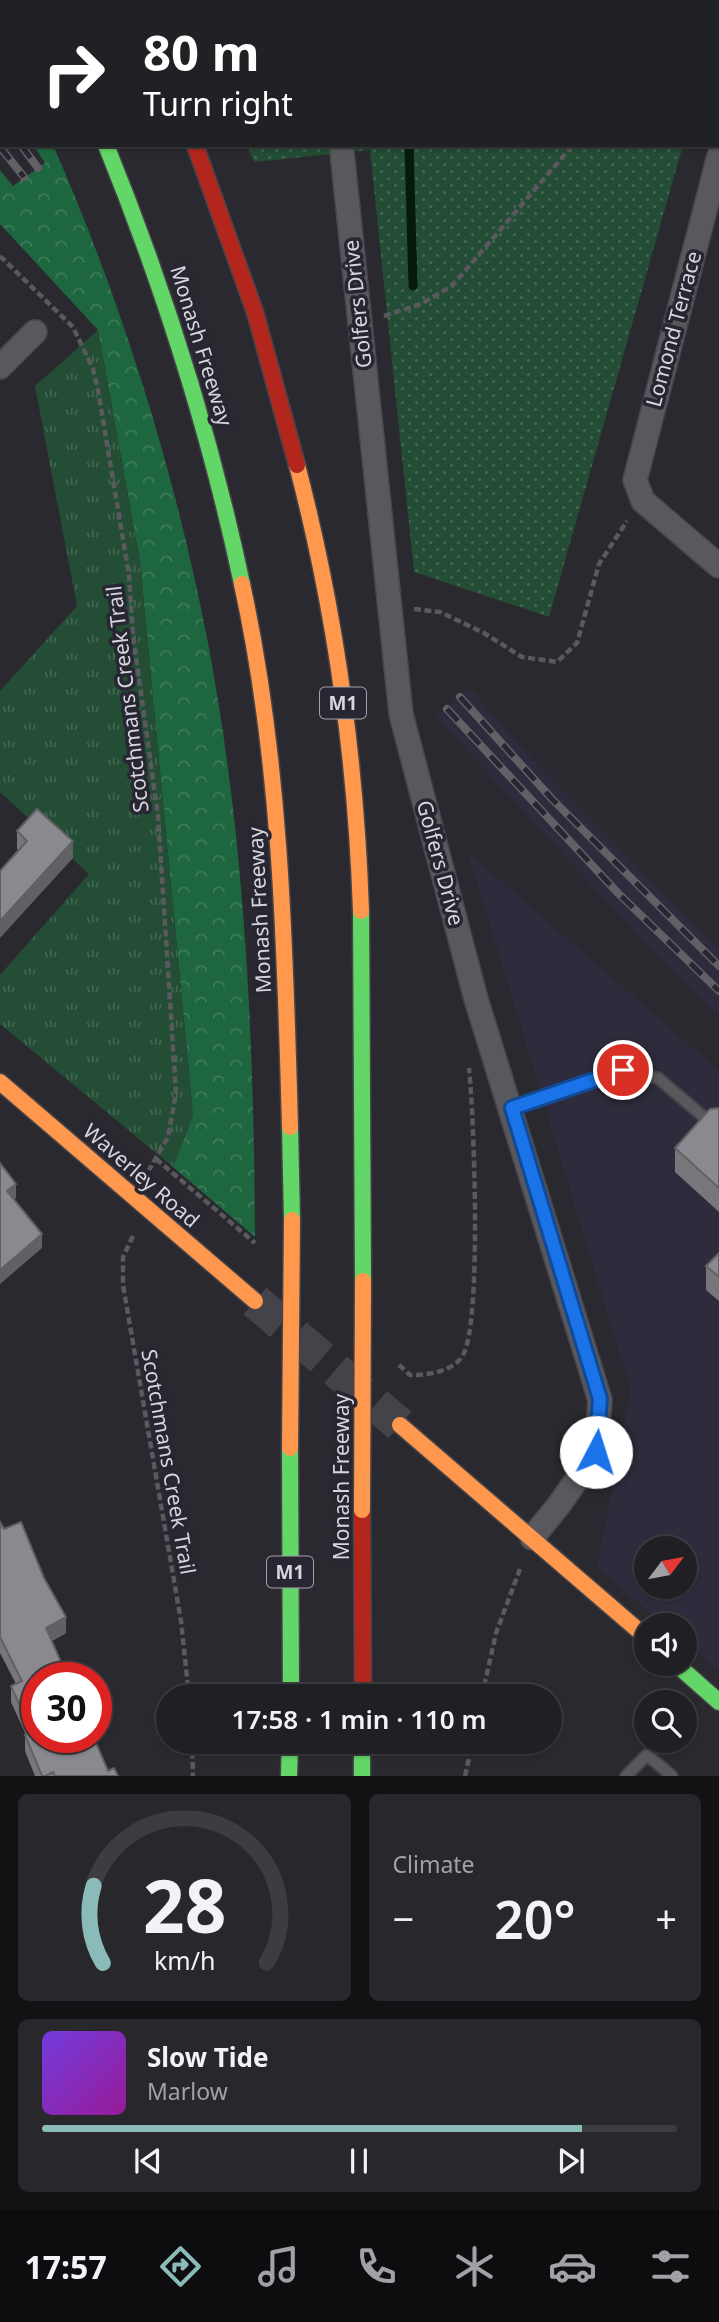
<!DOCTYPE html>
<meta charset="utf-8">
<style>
:root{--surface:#201f23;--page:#28272b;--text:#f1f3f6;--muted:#a2a2a6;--line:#3d3d41;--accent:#8bbbb9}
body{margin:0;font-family:"Noto Sans",sans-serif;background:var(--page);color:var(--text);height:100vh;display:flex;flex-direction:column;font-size:26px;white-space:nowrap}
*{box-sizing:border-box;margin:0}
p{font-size:23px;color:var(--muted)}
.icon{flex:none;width:38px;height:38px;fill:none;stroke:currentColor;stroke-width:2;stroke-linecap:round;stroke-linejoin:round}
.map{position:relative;height:1776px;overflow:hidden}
.sheet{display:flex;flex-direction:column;gap:18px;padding:18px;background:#121113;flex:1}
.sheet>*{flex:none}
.banner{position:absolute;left:0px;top:0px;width:719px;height:147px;box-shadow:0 2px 5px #0004,0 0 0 2px var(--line);background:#202124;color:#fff;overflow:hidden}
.needle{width:46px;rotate:58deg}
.buttons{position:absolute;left:634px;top:1536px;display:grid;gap:14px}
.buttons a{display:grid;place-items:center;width:63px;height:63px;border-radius:50%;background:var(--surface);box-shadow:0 2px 5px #0004,0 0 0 2px var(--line);font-size:35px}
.speed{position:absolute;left:21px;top:1662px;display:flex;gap:14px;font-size:35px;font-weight:700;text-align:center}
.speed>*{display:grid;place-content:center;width:91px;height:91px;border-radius:50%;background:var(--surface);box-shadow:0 2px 5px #0004,0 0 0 2px var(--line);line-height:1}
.speed .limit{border:10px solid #d22;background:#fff;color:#111}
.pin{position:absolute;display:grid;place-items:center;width:60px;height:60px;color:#fff;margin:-30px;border:4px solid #fff;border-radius:50%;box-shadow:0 2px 7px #0007}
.me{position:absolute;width:77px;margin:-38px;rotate:5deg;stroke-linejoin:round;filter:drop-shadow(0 0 5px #0008)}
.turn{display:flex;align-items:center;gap:24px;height:147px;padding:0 28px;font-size:32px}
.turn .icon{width:91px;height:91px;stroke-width:2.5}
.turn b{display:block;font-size:49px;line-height:60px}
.big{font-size:52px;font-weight:600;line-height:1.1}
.sheet .card{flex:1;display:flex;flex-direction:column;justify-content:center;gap:10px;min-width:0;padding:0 24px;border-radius:10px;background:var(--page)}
.sheet .dial{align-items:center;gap:0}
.dial svg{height:182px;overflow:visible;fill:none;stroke:var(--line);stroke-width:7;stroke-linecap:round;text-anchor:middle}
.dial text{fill:var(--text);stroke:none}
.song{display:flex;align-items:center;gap:21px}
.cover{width:84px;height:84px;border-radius:10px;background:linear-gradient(135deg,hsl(260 70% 55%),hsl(300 70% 35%))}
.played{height:7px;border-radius:4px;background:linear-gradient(90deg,var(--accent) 85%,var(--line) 85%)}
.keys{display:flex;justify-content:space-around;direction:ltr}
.heat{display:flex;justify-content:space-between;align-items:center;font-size:38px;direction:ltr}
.sheet .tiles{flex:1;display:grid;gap:18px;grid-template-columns:1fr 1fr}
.card:last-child{grid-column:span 2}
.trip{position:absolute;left:156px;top:1684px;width:406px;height:70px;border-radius:35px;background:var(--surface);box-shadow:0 2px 5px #0004,0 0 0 2px var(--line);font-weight:600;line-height:70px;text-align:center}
.tab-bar{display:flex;height:112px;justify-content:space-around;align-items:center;background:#0d0c0e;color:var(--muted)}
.tab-bar .icon{width:49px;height:49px}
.tab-bar .active{color:var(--accent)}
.tab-bar b{font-size:32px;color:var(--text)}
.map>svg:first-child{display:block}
.built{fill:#2e2c3c;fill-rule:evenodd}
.grass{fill:url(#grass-dots)}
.forest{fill:url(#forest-crowns)}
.park{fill:url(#park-tufts)}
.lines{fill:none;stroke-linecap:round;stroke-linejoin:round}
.stream{stroke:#051a0c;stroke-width:9}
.primary-tunnel{stroke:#444349;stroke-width:35;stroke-dasharray:35 18;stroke-linecap:butt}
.lane-casing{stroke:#46454a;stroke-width:14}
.street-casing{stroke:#46454a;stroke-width:26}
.fast-casing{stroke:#46454a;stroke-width:19}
.slow-casing{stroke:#46454a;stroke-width:19}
.jam-casing{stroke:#46454a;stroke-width:19}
.path{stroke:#5a595e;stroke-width:4.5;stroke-dasharray:7 3.5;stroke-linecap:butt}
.lane{stroke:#59595d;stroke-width:10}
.street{stroke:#59595d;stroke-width:23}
.fast{stroke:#63d668;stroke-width:16}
.slow{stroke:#ff974d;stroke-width:16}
.jam{stroke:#b3261e;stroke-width:16}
.rail-casing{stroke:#616065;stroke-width:8}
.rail{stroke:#282632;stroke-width:5;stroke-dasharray:16;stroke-linecap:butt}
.slow-bridge-casing{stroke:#46454a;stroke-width:19;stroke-linecap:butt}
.slow-bridge{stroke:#ff974d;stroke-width:16}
.wall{fill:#77767b}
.shaded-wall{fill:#616064}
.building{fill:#8a898f;stroke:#616064;stroke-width:2}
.route-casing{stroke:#114b97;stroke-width:18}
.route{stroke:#1a73e8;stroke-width:12}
.labels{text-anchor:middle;stroke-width:7;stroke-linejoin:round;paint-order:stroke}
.shield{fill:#282632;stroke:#a2a1aa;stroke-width:2}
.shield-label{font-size:19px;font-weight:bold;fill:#d6d6dd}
.street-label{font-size:21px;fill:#d6d6dd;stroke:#282632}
</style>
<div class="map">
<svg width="719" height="1776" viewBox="0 0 719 1776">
<defs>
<pattern id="grass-dots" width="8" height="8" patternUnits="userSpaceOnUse" patternTransform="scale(1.75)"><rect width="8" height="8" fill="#234d34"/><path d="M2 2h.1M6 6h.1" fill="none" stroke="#426651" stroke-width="1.8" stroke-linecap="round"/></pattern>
<pattern id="forest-crowns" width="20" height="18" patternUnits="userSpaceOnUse" patternTransform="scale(1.75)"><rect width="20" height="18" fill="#1d663f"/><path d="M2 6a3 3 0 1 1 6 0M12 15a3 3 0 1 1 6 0" fill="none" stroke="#3d7b5a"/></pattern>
<pattern id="park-tufts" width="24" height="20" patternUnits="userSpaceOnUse" patternTransform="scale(1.75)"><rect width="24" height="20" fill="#234d34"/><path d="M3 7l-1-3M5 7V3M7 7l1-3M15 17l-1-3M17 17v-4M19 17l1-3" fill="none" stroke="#426651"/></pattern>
</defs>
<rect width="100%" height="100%" fill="#2a292f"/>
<g class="built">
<path d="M470 688 531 758 719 949V1015L660 959 436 717Z"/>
<path d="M468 852 719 1071V1671L684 1641V1626H666L597 1567 631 1391ZM646 1549H684V1587H646Z"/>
</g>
<g class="grass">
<path d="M182 0H719V42L718 2Z"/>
<path d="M247 145H683L549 617 414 572 370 150 254 162Z"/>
</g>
<path class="forest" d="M33 145H53C123 305 175 472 208 643 245 838 254 1039 255 1237L173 1167 193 1115 140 562 98 330 0 224V170L13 186 45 163Z"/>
<path class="park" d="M98 330 140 563 193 1115 173 1167 0 1024V975L89 874 0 792V691L77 606 35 386Z"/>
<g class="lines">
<g class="stream">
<path d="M410 2V0"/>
<path d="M409 145 413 286"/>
</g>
<path class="primary-tunnel" d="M255 1301 400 1425"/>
<defs>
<g id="lane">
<path d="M335 2V0"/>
<path d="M512 1108 623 1070 658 1078 713 1125"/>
<path d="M626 1776 647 1755 672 1776"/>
</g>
<g id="street">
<path d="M342 152 401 714 476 999 600 1400 596 1452 559 1505 532 1538"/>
<path d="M719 156 635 480 643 501 719 566"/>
<path d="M0 367 35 332"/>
</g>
<g id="fast">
<path d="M129 0 130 2"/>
<path d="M106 145C164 288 210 433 242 584"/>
<path d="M361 911 363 1281"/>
<path d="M290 1127 292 1220"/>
<path d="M290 1448 291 1696"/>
<path d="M676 1664 719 1702"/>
<path d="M362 1741V1776"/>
<path d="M289 1776 290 1741"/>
</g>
<g id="slow">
<path d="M36 0 37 2"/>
<path d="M297 465C335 610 356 761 361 911"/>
<path d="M242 584C281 762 285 946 290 1127"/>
<path d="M0 1082 255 1301"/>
<path d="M400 1425 646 1637"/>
</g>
<g id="jam">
<path d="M195 145 255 312 297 465"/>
<path d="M362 1510 363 1696"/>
</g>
</defs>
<use href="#lane" class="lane-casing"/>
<use href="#street" class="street-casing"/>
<use href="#fast" class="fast-casing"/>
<use href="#slow" class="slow-casing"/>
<use href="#jam" class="jam-casing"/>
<g class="path">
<path d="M697 2 698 0"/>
<path d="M0 256 73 327 93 369 98 390 129 575 133 635 158 816 176 1093 168 1137 149 1170"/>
<path d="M384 316 421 304 452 286 573 145"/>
<path d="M414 609 440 612 484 633 522 657 557 662 577 643 599 564 627 521"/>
<path d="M156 1159 255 1243"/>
<path d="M133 1236 123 1257V1285L181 1621 189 1696"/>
<path d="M399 1365 410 1375C428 1375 453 1372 463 1355 482 1322 474 1116 469 1068"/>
<path d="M482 1696 496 1633 520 1569"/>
<path d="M192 1741 193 1776"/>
<path d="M465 1776 473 1741"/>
</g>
<use href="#lane" class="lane"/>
<use href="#street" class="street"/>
<use href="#fast" class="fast"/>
<use href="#slow" class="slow"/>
<use href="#jam" class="jam"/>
<defs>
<g id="rail">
<path d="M0 118 2 120"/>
<path d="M21 145 38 168"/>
<path d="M0 147 24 177"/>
<path d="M460 697 552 799 719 966"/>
<path d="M447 709 617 892 719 991"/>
</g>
</defs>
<use href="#rail" class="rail-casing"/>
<use href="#rail" class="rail"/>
<defs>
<g id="slow-bridge">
<path d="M290 1448 292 1220"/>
<path d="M362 1510 363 1281"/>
</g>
</defs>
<use href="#slow-bridge" class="slow-bridge-casing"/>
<use href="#slow-bridge" class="slow-bridge"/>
</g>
<g class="wall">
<path d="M17 831 73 858 18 850 17 849Z"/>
<path d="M719 1108V1212L675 1172V1148Z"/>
<path d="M719 1253V1301L706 1290V1266Z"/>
<path d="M0 1522 66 1633 52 1641 108 1771 118 1776H35L25 1751V1735H26L11 1702V1686L16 1684 0 1653Z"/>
</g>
<g class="shaded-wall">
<path d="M73 841V858L0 938V921Z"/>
<path d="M16 1184V1198L7 1205V1191Z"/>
<path d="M42 1234V1248L0 1284V1270Z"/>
<path d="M66 1617V1633L46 1643V1628Z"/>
</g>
<g class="building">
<path d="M37 809 73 841 0 921V871L27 841 17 831Z"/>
<path d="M719 1108V1188L675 1148 710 1109Z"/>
<path d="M0 1163 16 1184 7 1191 42 1234 0 1270Z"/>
<path d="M719 1253V1277L706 1266Z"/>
<path d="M0 1522 4 1529 21 1522 44 1578 66 1617 46 1628 68 1678H37V1738H94L108 1771 114 1768 118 1776H55L53 1772 45 1776H42L25 1735 32 1732 11 1686 22 1681 0 1637Z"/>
</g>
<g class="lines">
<defs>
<path id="route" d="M596 1452 600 1399 512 1108 623 1070"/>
</defs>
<use href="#route" class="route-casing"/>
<use href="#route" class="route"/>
</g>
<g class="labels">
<g class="shield">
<rect x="320" y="687.5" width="46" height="31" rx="5"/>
<rect x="267" y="1556.5" width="46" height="31" rx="5"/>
</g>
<g class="shield-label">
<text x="343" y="710">M1</text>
<text x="290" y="1579">M1</text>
</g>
<g class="street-label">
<text transform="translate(358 304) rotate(-96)" y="7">Golfers Drive</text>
<text transform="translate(674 329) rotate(-75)" y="7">Lomond Terrace</text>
<text transform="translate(201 346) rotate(73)" y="7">Monash Freeway</text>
<text transform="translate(128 699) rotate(-97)" y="7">Scotchmans Creek Trail</text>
<text transform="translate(440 863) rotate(75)" y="7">Golfers Drive</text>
<text transform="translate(260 910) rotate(-93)" y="7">Monash Freeway</text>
<text transform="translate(141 1176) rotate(41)" y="7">Waverley Road</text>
<text transform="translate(168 1462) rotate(80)" y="7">Scotchmans Creek Trail</text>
<text transform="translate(342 1477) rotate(-90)" y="7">Monash Freeway</text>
</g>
</g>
</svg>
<div class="buttons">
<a><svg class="needle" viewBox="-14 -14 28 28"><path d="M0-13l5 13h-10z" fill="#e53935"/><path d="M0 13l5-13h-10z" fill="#a2a2a6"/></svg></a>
<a><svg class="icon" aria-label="sound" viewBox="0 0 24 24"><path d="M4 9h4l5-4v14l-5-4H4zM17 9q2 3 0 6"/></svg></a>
<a><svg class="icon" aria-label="search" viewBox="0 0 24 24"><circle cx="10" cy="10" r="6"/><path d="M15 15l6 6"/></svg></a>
</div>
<div class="speed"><div class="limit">30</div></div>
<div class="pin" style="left:623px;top:1070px;background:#d93025"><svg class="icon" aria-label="arrive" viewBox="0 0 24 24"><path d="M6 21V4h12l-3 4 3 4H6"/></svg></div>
<svg class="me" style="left:596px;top:1452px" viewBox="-20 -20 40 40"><circle r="19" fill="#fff"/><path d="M0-13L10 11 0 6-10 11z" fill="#1a73e8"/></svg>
<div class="trip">17:58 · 1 min · 110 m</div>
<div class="banner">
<div class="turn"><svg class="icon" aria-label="right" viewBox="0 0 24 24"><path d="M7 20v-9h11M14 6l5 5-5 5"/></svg><div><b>80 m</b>Turn right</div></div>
</div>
</div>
<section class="sheet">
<div class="tiles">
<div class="card dial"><svg viewBox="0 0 100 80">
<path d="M14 69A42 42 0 1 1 86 69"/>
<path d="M14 69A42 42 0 0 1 10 35" stroke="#8bbbb9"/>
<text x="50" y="56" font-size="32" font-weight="700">28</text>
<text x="50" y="72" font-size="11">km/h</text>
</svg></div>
<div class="card"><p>Climate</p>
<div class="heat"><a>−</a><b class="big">20°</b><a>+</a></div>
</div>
<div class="card">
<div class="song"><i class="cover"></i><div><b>Slow Tide</b><p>Marlow</p></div></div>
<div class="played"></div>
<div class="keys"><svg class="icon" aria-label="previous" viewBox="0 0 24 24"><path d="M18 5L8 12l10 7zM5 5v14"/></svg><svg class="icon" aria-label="pause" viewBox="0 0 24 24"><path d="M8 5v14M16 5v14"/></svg><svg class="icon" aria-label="next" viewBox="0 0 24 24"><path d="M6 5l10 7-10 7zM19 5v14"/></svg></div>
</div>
</div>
</section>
<nav class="tab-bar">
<b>17:57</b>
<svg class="icon active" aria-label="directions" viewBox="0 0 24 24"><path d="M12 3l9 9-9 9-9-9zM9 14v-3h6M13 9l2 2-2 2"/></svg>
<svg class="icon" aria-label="music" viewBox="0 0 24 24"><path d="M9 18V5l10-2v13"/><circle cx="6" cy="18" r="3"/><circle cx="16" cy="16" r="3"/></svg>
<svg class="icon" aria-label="phone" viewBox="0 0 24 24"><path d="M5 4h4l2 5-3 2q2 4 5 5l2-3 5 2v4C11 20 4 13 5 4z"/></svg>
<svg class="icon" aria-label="climate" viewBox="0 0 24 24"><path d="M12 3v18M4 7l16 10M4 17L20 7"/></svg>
<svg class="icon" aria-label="car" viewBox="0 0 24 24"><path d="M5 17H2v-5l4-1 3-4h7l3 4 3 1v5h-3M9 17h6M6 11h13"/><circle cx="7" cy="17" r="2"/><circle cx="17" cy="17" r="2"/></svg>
<svg class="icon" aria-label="filters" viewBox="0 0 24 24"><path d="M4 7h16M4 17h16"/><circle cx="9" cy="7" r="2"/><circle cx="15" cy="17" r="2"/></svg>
</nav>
